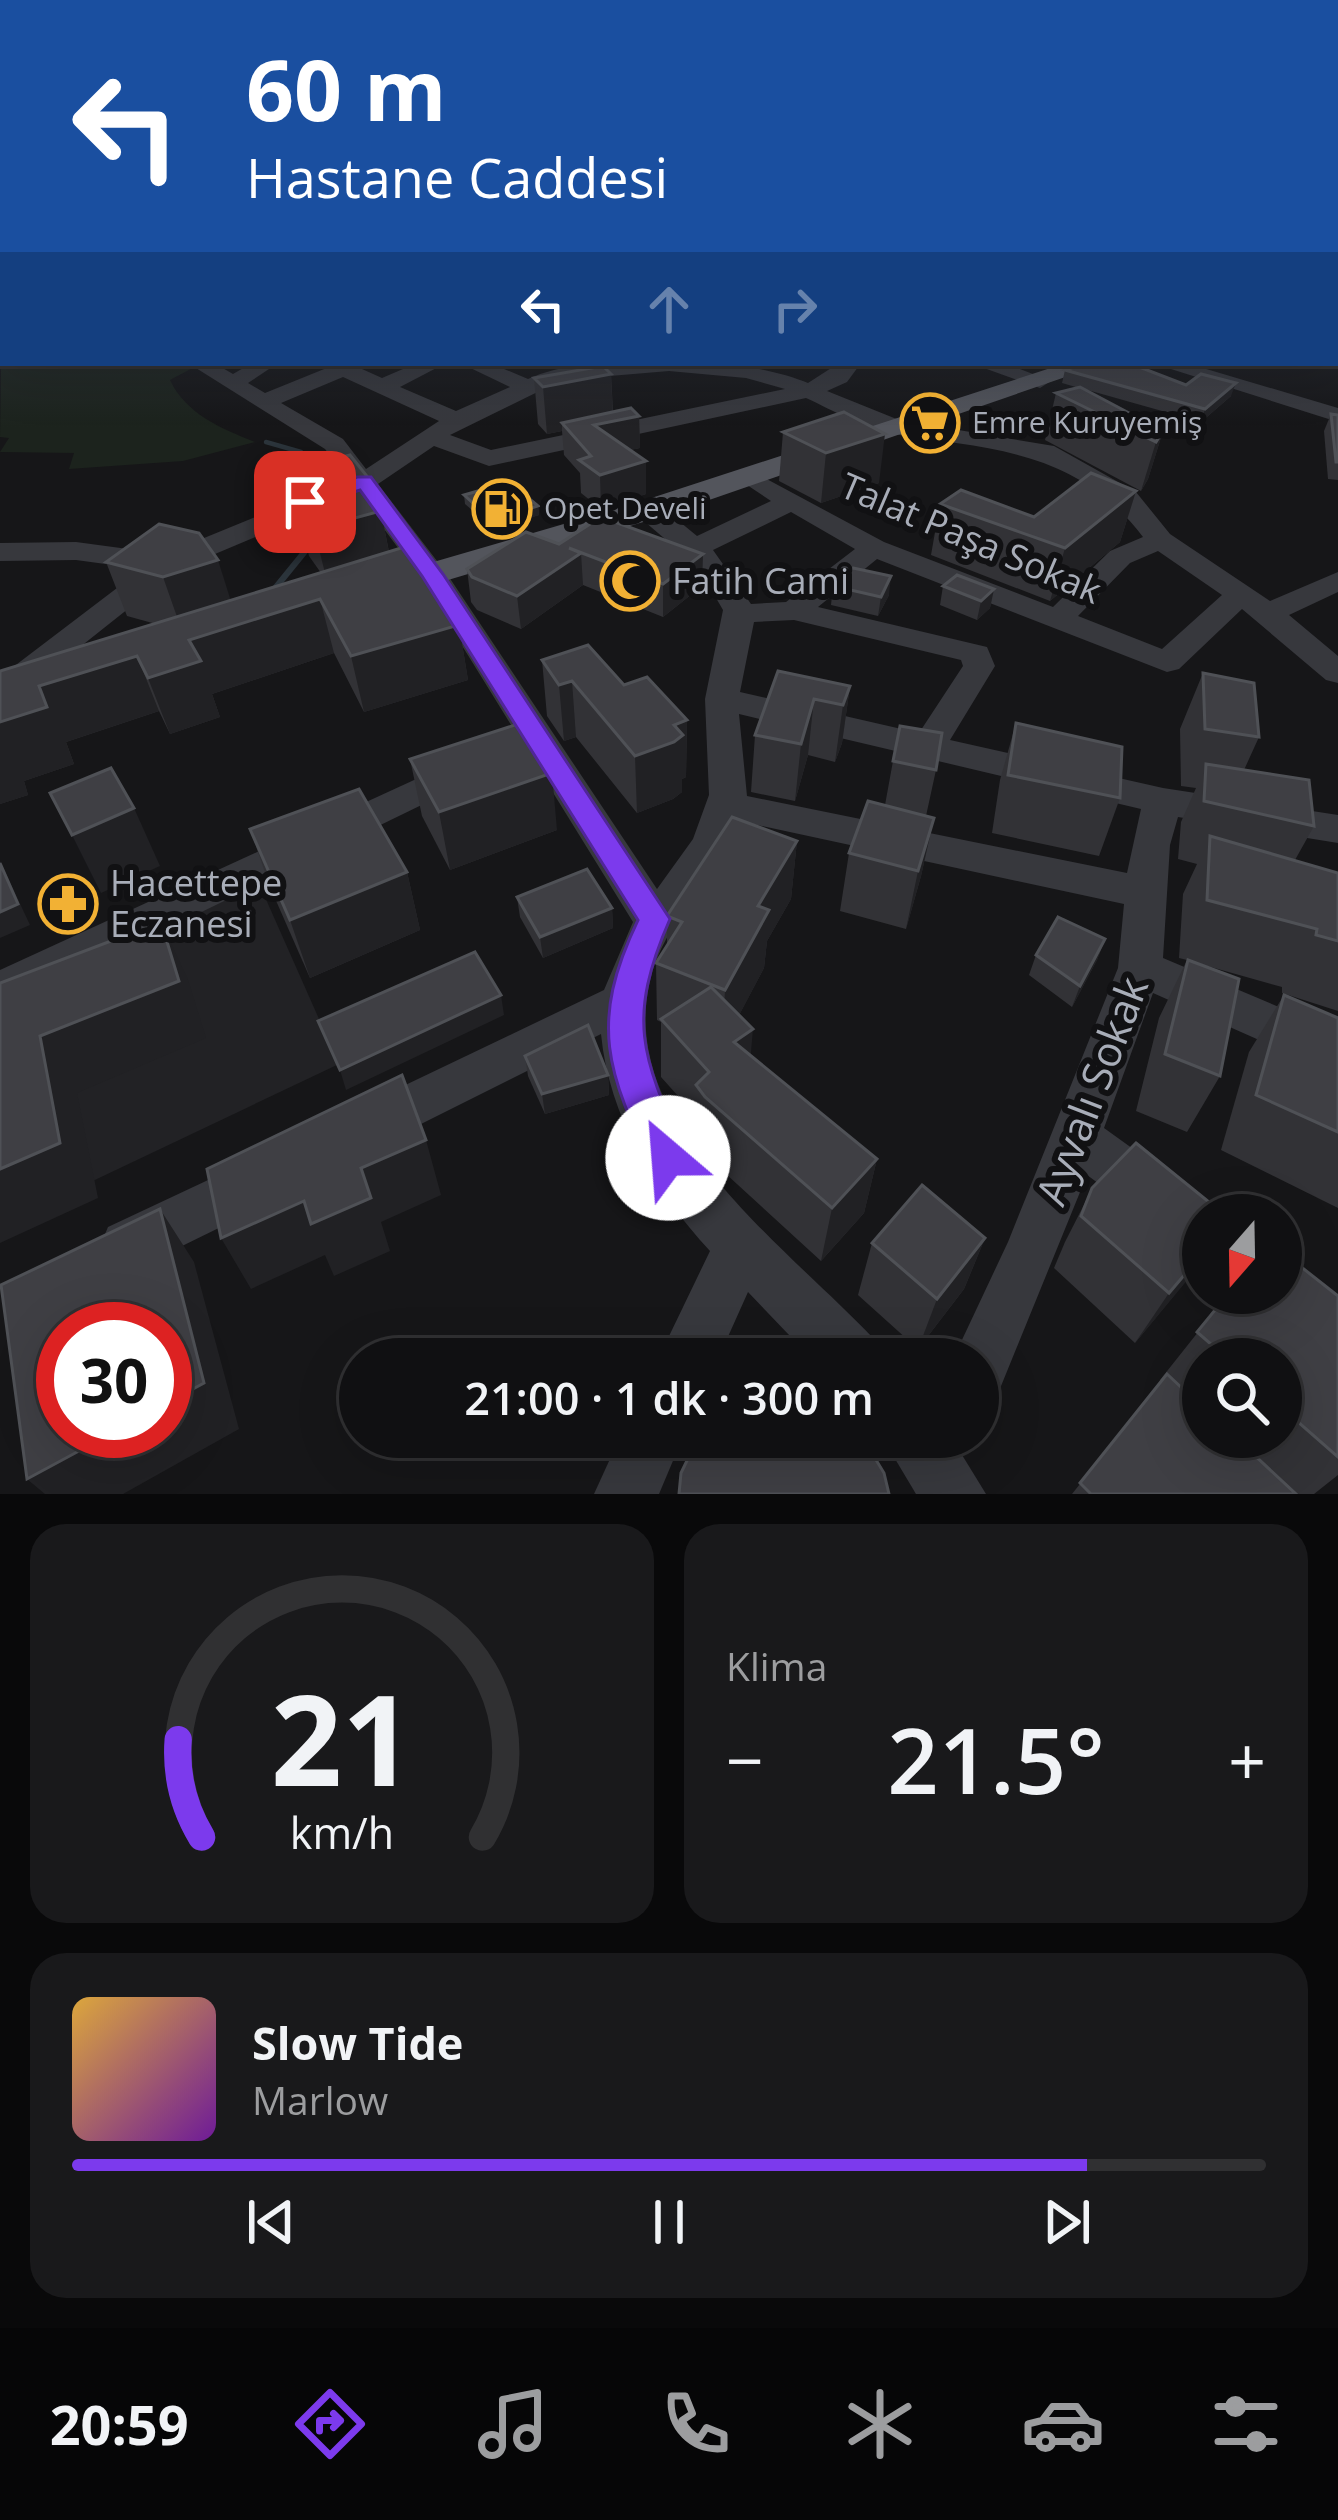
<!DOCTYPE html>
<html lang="tr">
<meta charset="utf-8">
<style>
:root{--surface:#101012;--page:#19191b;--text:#f1f3f6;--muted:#9c9d9f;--line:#303032;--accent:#7c3aed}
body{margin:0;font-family:"Open Sans",sans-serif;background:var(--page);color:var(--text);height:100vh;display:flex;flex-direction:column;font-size:45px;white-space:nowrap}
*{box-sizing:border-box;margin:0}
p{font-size:39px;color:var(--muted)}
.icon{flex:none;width:66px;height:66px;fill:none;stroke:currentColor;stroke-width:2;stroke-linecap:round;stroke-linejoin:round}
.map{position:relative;height:1494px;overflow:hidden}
.drawer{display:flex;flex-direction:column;gap:30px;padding:30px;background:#09090a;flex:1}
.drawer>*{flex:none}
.hud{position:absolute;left:0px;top:0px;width:1338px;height:366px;box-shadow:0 12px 48px #0002,0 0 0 3px var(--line);background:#1a4fa0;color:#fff;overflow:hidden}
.needle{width:78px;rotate:200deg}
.fabs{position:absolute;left:1182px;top:1194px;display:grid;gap:24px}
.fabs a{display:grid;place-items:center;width:120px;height:120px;border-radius:50%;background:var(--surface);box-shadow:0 12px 48px #0002,0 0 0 3px var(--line);font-size:60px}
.speed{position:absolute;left:36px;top:1302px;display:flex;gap:24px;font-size:60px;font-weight:700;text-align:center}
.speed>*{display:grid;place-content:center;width:156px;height:156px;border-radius:50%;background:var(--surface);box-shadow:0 12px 48px #0002,0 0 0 3px var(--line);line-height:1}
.speed .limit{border:18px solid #d22;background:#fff;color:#111}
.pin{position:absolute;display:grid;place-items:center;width:102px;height:102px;color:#fff;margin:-51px;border-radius:24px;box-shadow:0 6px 18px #0006}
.me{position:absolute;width:132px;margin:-66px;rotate:333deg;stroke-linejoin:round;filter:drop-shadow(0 0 9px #0008)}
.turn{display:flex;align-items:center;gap:42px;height:252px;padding:0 48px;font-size:54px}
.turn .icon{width:156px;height:156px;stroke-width:2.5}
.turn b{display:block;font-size:84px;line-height:102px}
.lanes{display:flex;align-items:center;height:114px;padding:0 48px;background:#0003;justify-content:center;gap:60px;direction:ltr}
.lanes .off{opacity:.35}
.big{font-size:90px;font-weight:600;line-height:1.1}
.drawer .tile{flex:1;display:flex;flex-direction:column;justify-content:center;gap:18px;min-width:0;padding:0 42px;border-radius:36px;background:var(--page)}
.drawer .dial{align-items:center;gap:0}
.dial svg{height:312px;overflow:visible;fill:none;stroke:var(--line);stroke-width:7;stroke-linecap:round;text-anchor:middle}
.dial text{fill:var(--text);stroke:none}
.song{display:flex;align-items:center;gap:36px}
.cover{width:144px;height:144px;border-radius:18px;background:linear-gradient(135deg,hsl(40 70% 55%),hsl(280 70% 35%))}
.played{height:12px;border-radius:6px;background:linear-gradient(90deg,var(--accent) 85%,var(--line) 85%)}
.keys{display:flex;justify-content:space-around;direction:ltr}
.heat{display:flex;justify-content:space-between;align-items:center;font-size:66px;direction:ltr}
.drawer .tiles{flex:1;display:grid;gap:30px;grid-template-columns:1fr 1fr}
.tile:last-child{grid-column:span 2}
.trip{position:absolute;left:339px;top:1338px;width:660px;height:120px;border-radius:60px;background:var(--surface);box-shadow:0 12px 48px #0002,0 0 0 3px var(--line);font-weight:600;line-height:120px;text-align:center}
.tab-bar{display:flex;height:192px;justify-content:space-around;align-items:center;background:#060607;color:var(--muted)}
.tab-bar .icon{width:84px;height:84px}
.tab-bar .active{color:var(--accent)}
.tab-bar b{font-size:54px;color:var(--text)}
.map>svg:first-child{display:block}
.built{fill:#222225}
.green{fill:#1c231d}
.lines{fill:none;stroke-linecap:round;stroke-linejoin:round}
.stream-far1{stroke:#2c353c;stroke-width:4.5}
.stream{stroke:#2c353c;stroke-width:6}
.minor{fill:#37383d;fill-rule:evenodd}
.major{fill:#53555c;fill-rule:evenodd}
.wall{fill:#323236;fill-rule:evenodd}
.shaded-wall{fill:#212124}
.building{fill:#3f3f44;stroke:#4f5156;stroke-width:3}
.route{fill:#7c3aed;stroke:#51269a;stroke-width:3}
.labels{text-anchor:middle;stroke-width:12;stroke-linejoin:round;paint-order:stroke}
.far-poi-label{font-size:30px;fill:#a8adb8;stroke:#111113;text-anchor:start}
.street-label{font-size:36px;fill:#a8adb8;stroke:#111113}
.poi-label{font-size:36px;fill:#a8adb8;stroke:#111113;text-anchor:start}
.near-street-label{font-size:42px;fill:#a8adb8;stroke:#111113}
</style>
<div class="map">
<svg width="1338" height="1494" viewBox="0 0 1338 1494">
<rect width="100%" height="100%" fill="#161618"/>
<path class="built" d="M249 861 339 1064 0 1225V976Z"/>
<path class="green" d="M3 237V363H202L170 380C186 414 222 429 255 442L183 461 69 469 74 453 0 452 9 438 0 437Z"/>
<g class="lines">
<path class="stream-far1" d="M266 442 301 452 313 470"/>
<g class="stream">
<path d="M311 467 323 483"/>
<path d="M272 592 311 544"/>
</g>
<g class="minor">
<path d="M1335 218H1338V227L1335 226Z"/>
<path d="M3 226V236L0 237V227Z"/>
<path d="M1338 249V260L1335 261V250Z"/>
<rect x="1335" y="343" width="3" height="13"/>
<path d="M188 363H214L233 374 252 363H278L248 383 265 393 339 363H369L362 369 382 378 417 363H446L400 387 456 411 510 387 460 363H490L528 379C596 349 740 355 808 383L839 363H861L847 382 827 391 899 420 1054 446 1136 492 1170 534 1270 601 1338 572V592L1289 615 1338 656V683L1326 680 1242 609 1179 669 1167 672 877 559 818 607 987 647 995 666 950 740 1163 788 1338 815V843L1178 817 1170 845 1163 958 1338 1032V1075L1153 993 1104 1128 1225 1215H1203V1254L1184 1246 1087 1175 999 1391 978 1400V1359H953L1008 1242 1118 968 1124 904 739 821C717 877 663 922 650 981 616 1125 787 1247 873 1338L882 1359H812L748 1292 718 1359H658L710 1251C654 1190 609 1117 601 1034L369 1150 351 1143 344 1127 351 1111 604 990 633 922 419 576 358 494 177 570 12 701 0 705V677L142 569 76 560 0 561V543L76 542 165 554 348 479 325 449ZM669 371 746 378 785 389 491 450 450 435 562 380ZM343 377 439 421 366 469 343 439 281 403ZM806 398C833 410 865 430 893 434 992 449 1077 450 1143 537L1110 551 1053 607 884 542 748 469 735 477 771 501 697 536 658 504H638V516L698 567 723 610 705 699 709 795 693 839 657 889 447 574 378 484 434 446 489 466ZM791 512 855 549 786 602 751 604 713 550ZM1158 551 1222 595 1162 649 1078 616 1130 563ZM794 620 961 660 963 666 919 733 740 692 754 622ZM739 714 1141 809 1127 873 747 796Z"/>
<path d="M970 363H1004L1051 381 1040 388Z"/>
<path d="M1152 363H1186L1338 408V422Z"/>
<path d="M462 758 475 761 480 770 475 779 0 1010V970Z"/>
<path d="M255 1158 274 1165 281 1183 274 1201 127 1273 108 1265 100 1246 108 1227Z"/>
<path d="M620 1437H683L659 1494H594Z"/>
<path d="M882 1437H951L986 1494H916Z"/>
</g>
<path class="major" d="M1066 363H1106L660 517 381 600 362 589 368 581 636 503Z"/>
</g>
<g class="wall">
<path d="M1338 289V310L1335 309V290Z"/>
<path d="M1017 363H1061L1033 369Z"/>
<path d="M1065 370 1186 385 1231 396 1201 422 1084 389 1163 431 1148 479 1141 491 1045 440 1056 393 1079 388 1062 383Z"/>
<path d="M611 374 613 412 639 416 640 448 630 450 646 494 601 509 581 493 580 473 564 455 562 431 547 434 538 424 534 378Z"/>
<path d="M844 412 879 483 821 503 779 481 783 432Z"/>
<path d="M1331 414 1338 415V480L1328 479 1324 431Z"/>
<path d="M318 463 381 511 389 552 443 602 459 625 468 680 364 712 334 653 212 694 220 717 170 734 159 711 66 742 74 764 24 781 28 795 0 804V671L156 624 127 616 106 562 159 524 231 601 321 573 309 556 296 505 318 499 314 482 322 480Z"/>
<path d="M1136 491 1120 542 1050 601 931 555 940 504 1034 517Z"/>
<path d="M464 495 538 506 539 515 494 529 465 504Z"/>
<path d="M559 544 702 586 663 617 583 585 521 629 477 610 471 602 467 569Z"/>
<path d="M833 586 889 595 878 616 831 605Z"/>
<path d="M943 586 994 589 990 608 977 620 940 605Z"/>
<path d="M542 660 624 685 687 720 686 777 682 779V792L673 799 637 813 576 737 564 741 547 716Z"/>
<path d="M778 671 850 686 842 743 835 762 808 755 795 801 751 792 755 735Z"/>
<path d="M1203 673 1259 737 1244 770 1314 826 1295 860 1338 873V1011L1282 993V987L1193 962 1220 1076 1187 1132 1136 1111 1159 1018 1187 960 1179 958 1183 894 1197 864 1178 859 1181 822 1196 788 1181 786 1180 729Z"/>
<path d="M1016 723 1120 798 1099 856 992 833 1000 780Z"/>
<path d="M410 759 557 830 450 870 422 816Z"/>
<path d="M893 761 936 770 926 816 934 818 921 876 906 929 840 911 849 853 885 805Z"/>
<path d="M250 829 407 872 420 930 310 978 270 887Z"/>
<path d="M797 841 791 899 767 941 764 968 739 1015 751 1055 877 1159 864 1213 821 1261 703 1153 694 1141 695 1115 661 1077V1022L657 1020 656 963 667 945V916Z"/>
<path d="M517 897 612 908 613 928 543 958 520 917Z"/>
<path d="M1105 939 1097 960 1072 1007 1029 975 1036 955Z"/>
<path d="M1284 995 1338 1018V1208L1221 1150 1249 1052Z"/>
<path d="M525 1056 608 1075 609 1095 545 1114 528 1076Z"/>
<path d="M1092 1189 1203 1215V1260L1135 1343 1054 1268 1065 1242Z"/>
<path d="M985 1238 964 1289 918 1349 858 1295 872 1243Z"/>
<path d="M1281 1251 1338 1296V1475L1314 1494H1072L1161 1382 1160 1380 1229 1293H1281ZM1203 1359H1281V1437H1203Z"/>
</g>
<g class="shaded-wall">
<path d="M1034 363H1061L1033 369Z"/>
<path d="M611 374 613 420 562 423V431L547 434 543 387Z"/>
<path d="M1236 383 1231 396 1201 422 1205 409Z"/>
<path d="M639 416 640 448 595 457 594 425Z"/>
<path d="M1163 431 1148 479 1141 491 1156 442Z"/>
<path d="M885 434 879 483 821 503 826 453Z"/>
<path d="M646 461V494L601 509 600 475Z"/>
<path d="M374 485 379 511H381L391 563 327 581 314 529 362 488Z"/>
<path d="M1136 491 1120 542 1050 601 1065 548Z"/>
<path d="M538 506 539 515 494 529 492 520Z"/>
<path d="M581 553 583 585 521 629 517 596Z"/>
<path d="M703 554 702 586 663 617V584Z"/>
<path d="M218 560 235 614 182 631 163 577Z"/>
<path d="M891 576 889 595 878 616 881 597Z"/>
<path d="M439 577 448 628 459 625 468 680 364 712 351 656 428 581Z"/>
<path d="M994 589 990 608 977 620 981 601Z"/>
<path d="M320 599 334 653 212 694 220 717 170 734 148 678 189 640Z"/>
<path d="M137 656 159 711 66 742 74 764 24 781 28 795 0 804V722L39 686Z"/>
<path d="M572 681 576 737 564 741 559 685Z"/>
<path d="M850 686 842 743 835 762 843 705Z"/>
<path d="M814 699 808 755 795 801 801 744Z"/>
<path d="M687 720 686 777 682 779V792L673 799 637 813 635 756 674 725Z"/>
<path d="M552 773 557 830 450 870 439 812Z"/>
<path d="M134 808 160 866 101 893 72 835Z"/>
<path d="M934 818 921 876 906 929 918 871Z"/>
<path d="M797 841 791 899 767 941 764 968 722 1048 725 990 758 906Z"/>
<path d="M0 861 30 925 0 938Z"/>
<path d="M407 872 420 930 310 978 290 920Z"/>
<path d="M612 908 613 928 543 958 540 937Z"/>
<path d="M161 922 188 980 206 1038 77 1093 98 1198 0 1243V1169L40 1036Z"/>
<path d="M1105 939 1097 960 1072 1007 1080 986Z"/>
<path d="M501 995 504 1015 346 1090 340 1070Z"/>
<path d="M753 1029 748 1086 734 1042Z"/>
<path d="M608 1075 609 1095 545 1114 542 1094Z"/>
<path d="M426 1140 441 1195 381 1222 390 1251 334 1276 325 1255 251 1289 221 1238 361 1168Z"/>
<path d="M877 1159 864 1213 821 1261 832 1208Z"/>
<path d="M160 1209 194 1262 239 1429 123 1494H45L27 1479 116 1431H165Z"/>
<path d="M985 1238 964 1289 918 1349 937 1299Z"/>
<path d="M1203 1253V1260L1194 1272 1135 1343 1169 1293Z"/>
</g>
<g class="building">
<path d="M1086 363H1129L1186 385 1201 374 1236 383 1205 409 1065 370Z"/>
<path d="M603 366 611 374 543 387 534 378Z"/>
<path d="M1080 387 1163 431 1156 442 1056 393Z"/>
<path d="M631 408 639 416 594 425 646 461 600 475 579 460 591 456 562 423Z"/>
<path d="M844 412 885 434 826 453 783 432Z"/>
<path d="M1331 414 1338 415V462H1336Z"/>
<path d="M350 455 374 485 362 488 381 511 314 529 296 505 326 497 314 482 324 479 318 463Z"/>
<path d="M1091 473 1136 491 1065 548 940 504 961 490 1034 517Z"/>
<path d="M509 482 538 506 492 520 464 495Z"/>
<path d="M601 517 703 554 663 584 569 548 581 553 517 596 472 577 467 569 526 532 559 544Z"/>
<path d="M159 524 199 533 218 560 163 577 106 562Z"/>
<path d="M414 544 439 577 428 581 459 625 351 656 320 599 189 640 201 661 148 678 137 656 39 686 47 707 0 722V671Z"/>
<path d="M853 568 891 576 881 597 833 586Z"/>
<path d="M957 575 994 589 981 601 943 586Z"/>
<path d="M588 645 624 685 647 677 687 720 674 725 683 735 674 742 635 756 572 681 559 685 542 660Z"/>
<path d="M778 671 850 686 843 705 814 699 801 744 755 735Z"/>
<path d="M1203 673 1254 683 1259 737 1205 729Z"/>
<path d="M1016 723 1122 747 1120 798 1008 775Z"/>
<path d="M518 724 552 773 439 812 410 759Z"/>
<path d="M900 726 942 733 936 770 893 761Z"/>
<path d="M1206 764 1309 780 1314 826 1204 801Z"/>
<path d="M111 768 134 808 72 835 50 793Z"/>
<path d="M359 789 407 872 290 920 250 829Z"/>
<path d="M868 801 934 818 918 871 849 853Z"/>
<path d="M732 817 797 841 758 906 769 910 725 990 656 963 682 922 667 916Z"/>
<path d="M1210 836 1338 873V941L1316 935 1317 929 1207 900Z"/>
<path d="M0 863 18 904 0 912Z"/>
<path d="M587 869 612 908 540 937 517 897Z"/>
<path d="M1058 917 1105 939 1080 986 1036 955Z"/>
<path d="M161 922 179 981 40 1036 60 1143 0 1169V983Z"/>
<path d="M475 952 501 995 340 1070 318 1021Z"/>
<path d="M1188 960 1239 979 1220 1076 1165 1054Z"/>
<path d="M711 987 753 1029 734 1042 877 1159 832 1208 705 1097 696 1085 709 1072 661 1019Z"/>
<path d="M1284 995 1338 1018V1132L1256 1095Z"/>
<path d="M588 1025 608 1075 542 1094 525 1056Z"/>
<path d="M402 1075 426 1140 361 1168 371 1198 311 1224 304 1201 221 1238 207 1169Z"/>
<path d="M1136 1143 1225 1215H1203V1253L1169 1293 1081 1216 1092 1188Z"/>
<path d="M922 1185 985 1238 937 1299 872 1243Z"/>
<path d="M160 1209 204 1383 165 1404V1329H63V1431H116L27 1479 1 1285Z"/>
<path d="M1281 1251 1338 1296V1457L1281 1407V1359H1228L1197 1332 1229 1293H1281Z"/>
<path d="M1167 1374 1203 1408V1437H1235L1296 1494H1091L1080 1483Z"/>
<path d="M703 1437H857L867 1445 884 1473 889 1494H679L681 1473 695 1444Z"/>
</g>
<linearGradient id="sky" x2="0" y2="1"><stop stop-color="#0c0c0d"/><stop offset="0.51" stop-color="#363c48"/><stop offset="1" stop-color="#363c48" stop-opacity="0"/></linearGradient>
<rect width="1338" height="427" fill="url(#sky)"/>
<path class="route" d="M357 477H371L443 574 670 919C624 1024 644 1060 687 1158L681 1171 668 1177 654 1171C607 1072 588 1024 638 920L422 576 360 490 305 508 295 502Z"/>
<defs>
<symbol id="supermarket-ring" viewBox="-11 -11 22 22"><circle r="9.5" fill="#111113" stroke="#f2b134" stroke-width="1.5"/><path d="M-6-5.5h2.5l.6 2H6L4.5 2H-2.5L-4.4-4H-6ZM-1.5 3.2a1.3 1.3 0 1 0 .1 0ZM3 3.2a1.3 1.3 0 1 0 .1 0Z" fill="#f2b134"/></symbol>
<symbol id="fuel-ring" viewBox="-11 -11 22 22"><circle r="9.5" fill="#111113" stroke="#f2b134" stroke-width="1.5"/><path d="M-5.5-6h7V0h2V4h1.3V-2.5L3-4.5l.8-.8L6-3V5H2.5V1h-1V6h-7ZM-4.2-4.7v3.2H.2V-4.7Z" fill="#f2b134"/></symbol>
<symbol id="mosque-ring" viewBox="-11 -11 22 22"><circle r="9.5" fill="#111113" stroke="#f2b134" stroke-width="1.5"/><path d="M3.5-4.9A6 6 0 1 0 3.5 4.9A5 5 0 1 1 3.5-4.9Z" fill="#f2b134"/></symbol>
<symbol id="pharmacy-ring" viewBox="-11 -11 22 22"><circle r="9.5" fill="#111113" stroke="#f2b134" stroke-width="1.5"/><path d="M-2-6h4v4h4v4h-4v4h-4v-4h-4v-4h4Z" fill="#f2b134"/></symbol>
</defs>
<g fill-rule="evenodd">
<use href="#supermarket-ring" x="897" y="390" width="66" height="66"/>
<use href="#fuel-ring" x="469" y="476" width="66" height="66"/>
<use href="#mosque-ring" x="597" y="548" width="66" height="66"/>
<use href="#pharmacy-ring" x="35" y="871" width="66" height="66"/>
</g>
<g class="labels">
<g class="far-poi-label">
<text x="972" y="433">Emre Kuruyemiş</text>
<text x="544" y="519">Opet Develi</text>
</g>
<g class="street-label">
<text transform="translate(971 538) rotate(23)" y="13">Talat Paşa Sokak</text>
</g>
<g class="poi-label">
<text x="672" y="594">Fatih Cami</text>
<text x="110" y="896">Hacettepe<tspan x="110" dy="41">Eczanesi</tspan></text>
</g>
<g class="near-street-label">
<text transform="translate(1092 1091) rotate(-69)" y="15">Ayvalı Sokak</text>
</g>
</g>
</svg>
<div class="fabs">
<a><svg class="needle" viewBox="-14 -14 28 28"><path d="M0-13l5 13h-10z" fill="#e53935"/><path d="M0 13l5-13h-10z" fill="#9c9d9f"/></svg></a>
<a><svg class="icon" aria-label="search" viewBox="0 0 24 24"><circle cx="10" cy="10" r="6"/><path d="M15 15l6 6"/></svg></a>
</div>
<div class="speed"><div class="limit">30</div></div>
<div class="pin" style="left:305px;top:502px;background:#d93025"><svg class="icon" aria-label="arrive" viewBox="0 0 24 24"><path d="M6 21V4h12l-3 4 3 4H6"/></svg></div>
<svg class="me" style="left:668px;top:1158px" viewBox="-20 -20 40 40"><circle r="19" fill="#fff"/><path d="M0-13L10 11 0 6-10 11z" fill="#7c3aed"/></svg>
<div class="trip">21:00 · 1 dk · 300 m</div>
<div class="hud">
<div class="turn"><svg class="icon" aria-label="left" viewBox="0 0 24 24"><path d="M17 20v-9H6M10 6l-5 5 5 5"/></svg><div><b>60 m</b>Hastane Caddesi</div></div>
<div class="lanes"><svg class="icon" aria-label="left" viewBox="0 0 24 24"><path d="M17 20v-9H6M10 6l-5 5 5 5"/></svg><svg class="icon off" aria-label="ahead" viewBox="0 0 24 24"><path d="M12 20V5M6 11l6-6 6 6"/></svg><svg class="icon off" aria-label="right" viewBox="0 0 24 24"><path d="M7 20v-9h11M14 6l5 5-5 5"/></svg></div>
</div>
</div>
<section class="drawer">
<div class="tiles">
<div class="tile dial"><svg viewBox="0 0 100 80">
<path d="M14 69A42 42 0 1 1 86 69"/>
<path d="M14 69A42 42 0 0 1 8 44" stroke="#7c3aed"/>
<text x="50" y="56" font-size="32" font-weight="700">21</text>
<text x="50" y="72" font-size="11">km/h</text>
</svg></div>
<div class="tile"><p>Klima</p>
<div class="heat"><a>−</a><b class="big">21.5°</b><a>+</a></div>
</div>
<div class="tile">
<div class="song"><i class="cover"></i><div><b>Slow Tide</b><p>Marlow</p></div></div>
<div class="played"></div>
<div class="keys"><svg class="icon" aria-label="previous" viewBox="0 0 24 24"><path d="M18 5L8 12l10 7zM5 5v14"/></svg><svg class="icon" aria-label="pause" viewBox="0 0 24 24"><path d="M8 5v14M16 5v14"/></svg><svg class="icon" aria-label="next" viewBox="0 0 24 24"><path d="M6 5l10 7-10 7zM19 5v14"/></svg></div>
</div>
</div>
</section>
<nav class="tab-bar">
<b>20:59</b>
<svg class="icon active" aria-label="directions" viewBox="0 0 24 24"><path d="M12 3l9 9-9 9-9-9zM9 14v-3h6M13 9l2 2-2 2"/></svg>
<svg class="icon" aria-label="music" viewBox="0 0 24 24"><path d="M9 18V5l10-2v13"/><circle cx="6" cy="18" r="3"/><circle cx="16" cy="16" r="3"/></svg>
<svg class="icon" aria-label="phone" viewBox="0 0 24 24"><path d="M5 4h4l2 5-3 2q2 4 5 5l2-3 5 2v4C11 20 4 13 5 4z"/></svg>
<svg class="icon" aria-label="climate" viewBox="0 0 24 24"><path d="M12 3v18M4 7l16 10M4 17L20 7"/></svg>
<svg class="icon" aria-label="car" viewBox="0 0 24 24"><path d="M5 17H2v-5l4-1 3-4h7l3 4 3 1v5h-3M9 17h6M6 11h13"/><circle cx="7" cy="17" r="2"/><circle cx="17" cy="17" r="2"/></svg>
<svg class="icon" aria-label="filters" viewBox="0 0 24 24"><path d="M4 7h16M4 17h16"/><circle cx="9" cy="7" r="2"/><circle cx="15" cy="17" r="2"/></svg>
</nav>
